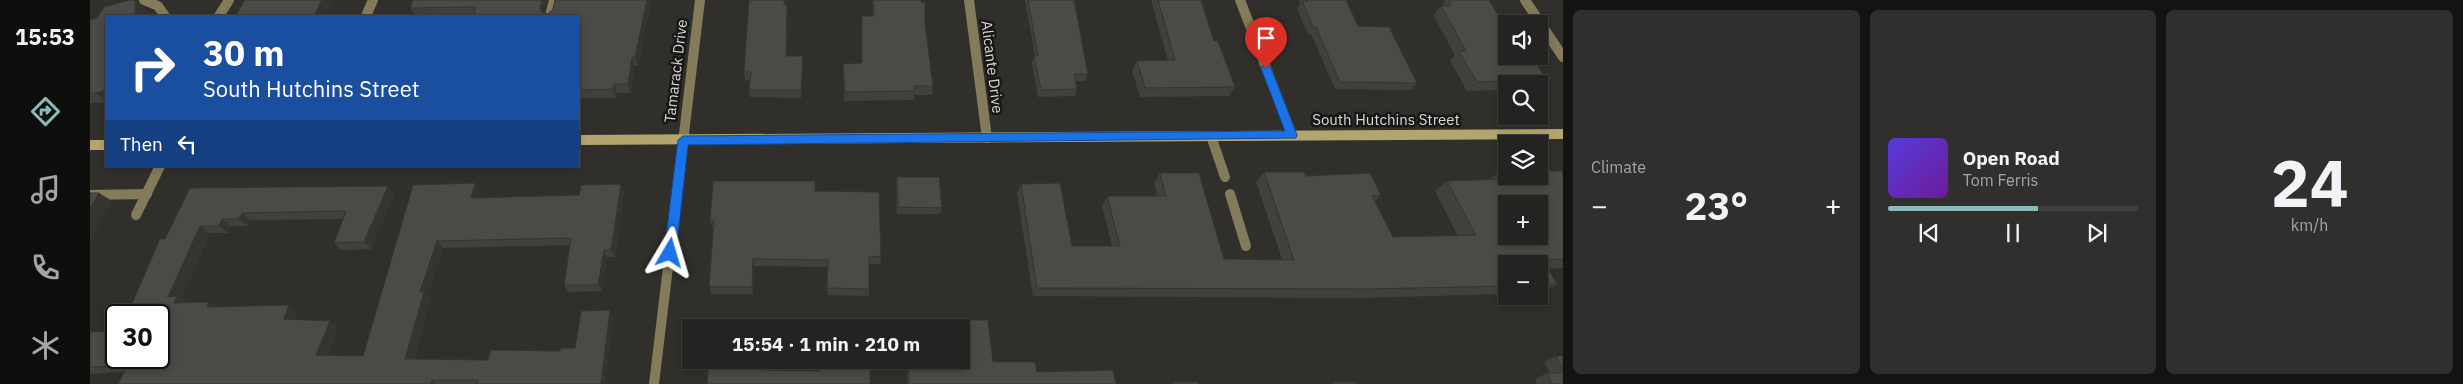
<!DOCTYPE html>
<meta charset="utf-8">
<style>
:root{--surface:#242321;--page:#302f2e;--text:#f1f3f6;--muted:#a3a4a5;--line:#41403f;--accent:#8bbbb9}
body{margin:0;font-family:"IBM Plex Sans",sans-serif;background:var(--page);color:var(--text);height:100vh;display:flex;flex-direction:column;font-size:19px;white-space:nowrap}
*{box-sizing:border-box;margin:0}
p{font-size:16px;color:var(--muted)}
.icon{flex:none;width:28px;height:28px;fill:none;stroke:currentColor;stroke-width:2;stroke-linecap:round;stroke-linejoin:round}
.map{position:relative;flex:1;overflow:hidden}
.side{display:flex;flex-direction:column;gap:10px;padding:10px;background:#141312;width:900px}
.side>*{flex:none}
.guide{position:absolute;left:15px;top:15px;width:475px;height:152px;border-radius:0px;box-shadow:0 2px 8px #0003,0 0 0 1px var(--line);background:#1a4fa0;color:#fff;overflow:hidden}
.buttons{position:absolute;left:1408px;top:15px;display:grid;gap:10px}
.buttons a{display:grid;place-items:center;width:50px;height:50px;border-radius:0px;background:var(--surface);box-shadow:0 2px 8px #0003,0 0 0 1px var(--line);font-size:25px}
.speed{position:absolute;left:15px;top:304px;display:flex;gap:10px;font-size:25px;font-weight:700;text-align:center}
.speed>*{display:grid;place-content:center;width:65px;height:65px;border-radius:50%;background:var(--surface);box-shadow:0 2px 8px #0003,0 0 0 1px var(--line);line-height:1}
.speed .limit{border:2px solid #111;border-radius:8px;background:#fff;color:#111}
.pin{position:absolute;display:grid;place-items:center;width:42px;height:42px;color:#fff;margin:-51px -21px;border-radius:50% 50% 50% 0;rotate:-45deg;box-shadow:0 0 5px #0007}
.pin .icon{rotate:45deg}
.me{position:absolute;width:55px;margin:-28px;rotate:7deg;stroke-linejoin:round;filter:drop-shadow(0 0 4px #0008)}
.turn{display:flex;align-items:center;gap:18px;height:105px;padding:0 15px;font-size:22px}
.turn .icon{width:65px;height:65px;stroke-width:2.5}
.turn b{display:block;font-size:35px;line-height:42px}
.then{display:flex;align-items:center;height:48px;padding:0 15px;background:#0003;gap:10px;font-size:19px}
.big{font-size:38px;font-weight:700;line-height:1.1}
.side .tile{flex:1;display:flex;flex-direction:column;justify-content:center;gap:8px;min-width:0;padding:0 18px;border-radius:8px;background:var(--page)}
.side .dial{align-items:center;gap:0}
.dial b{font-size:65px;line-height:1}
.song{display:flex;align-items:center;gap:15px}
.cover{width:60px;height:60px;border-radius:8px;background:linear-gradient(135deg,hsl(250 70% 55%),hsl(280 70% 35%))}
.played{height:5px;border-radius:2px;background:linear-gradient(90deg,var(--accent) 60%,var(--line) 60%)}
.keys{display:flex;justify-content:space-around;direction:ltr}
.heat{display:flex;justify-content:space-between;align-items:center;font-size:28px;direction:ltr}
.side .tiles{flex:1;display:grid;gap:10px;grid-template-columns:repeat(3,1fr)}
.trip{position:absolute;left:592px;top:319px;width:288px;height:50px;border-radius:0px;background:var(--surface);box-shadow:0 2px 8px #0003,0 0 0 1px var(--line);font-weight:700;line-height:50px;text-align:center}
main{display:flex;flex:1;min-height:0}
.tab-bar{display:flex;flex-direction:column;width:90px;justify-content:space-around;align-items:center;background:#0e0e0d;color:var(--muted)}
.tab-bar .icon{width:35px;height:35px}
.tab-bar .active{color:var(--accent)}
.tab-bar b{font-size:22px;color:var(--text)}
.map>svg:first-child{display:block}
.lines{fill:none;stroke-linecap:round;stroke-linejoin:round}
.lane{stroke:#837b59;stroke-width:10}
.street{stroke:#837b59;stroke-width:10}
.secondary{stroke:#b2a66e;stroke-width:10}
.wall{fill:#40403c}
.shaded-wall{fill:#343431}
.building{fill:#4b4a46;stroke:#343431;fill-rule:evenodd}
.route{fill:#1a73e8;stroke:#114b97}
.labels{text-anchor:middle;stroke-width:5;stroke-linejoin:round;paint-order:stroke}
.street-label{font-size:15px;fill:#d9d8d6;stroke:#181716}
</style>
<main>
<nav class="tab-bar">
<b>15:53</b>
<svg class="icon active" aria-label="directions" viewBox="0 0 24 24"><path d="M12 3l9 9-9 9-9-9zM9 14v-3h6M13 9l2 2-2 2"/></svg>
<svg class="icon" aria-label="music" viewBox="0 0 24 24"><path d="M9 18V5l10-2v13"/><circle cx="6" cy="18" r="3"/><circle cx="16" cy="16" r="3"/></svg>
<svg class="icon" aria-label="phone" viewBox="0 0 24 24"><path d="M5 4h4l2 5-3 2q2 4 5 5l2-3 5 2v4C11 20 4 13 5 4z"/></svg>
<svg class="icon" aria-label="climate" viewBox="0 0 24 24"><path d="M12 3v18M4 7l16 10M4 17L20 7"/></svg>
</nav>
<div class="map">
<svg width="1473" height="384" viewBox="0 0 1473 384">
<rect width="100%" height="100%" fill="#302f2c"/>
<g class="lines">
<g class="lane">
<path d="M54 0 68 6 75 16"/>
<path d="M129 16 139 0"/>
<path d="M460 16 464 0"/>
<path d="M1121 136 1135 177"/>
<path d="M1140 194 1156 246"/>
<path d="M0 195 57 194"/>
<path d="M46 215 70 166"/>
</g>
<g class="street">
<path d="M879 0 897 138"/>
<path d="M1150 0 1202 135"/>
<path d="M1435 0 1473 57"/>
<path d="M276 16 283 0"/>
<path d="M564 384 610 0"/>
</g>
<g class="secondary">
<path d="M489 140 1473 134"/>
<path d="M0 145H16"/>
</g>
</g>
<g class="wall">
<path d="M39 0H46L55 9 16 16V103H0V20L7 18Z"/>
<path d="M155 0 235 16H147L146 15Z"/>
<path d="M323 0 458 14 463 9 465 0H561L548 66H544L541 93H527L526 98H489V16H325L320 8Z"/>
<path d="M695 0V5H697L698 13 697 56 713 64 711 98 660 97 659 90 660 80H655L654 72Z"/>
<path d="M782 0H831L835 23 843 86 842 95H824V100L754 101 753 64 772 63V16H783Z"/>
<path d="M935 0H984L998 74 995 81H985L987 89 985 96 948 97 942 64 944 56H945Z"/>
<path d="M1061 0H1111L1124 41 1145 87 1139 96 1050 97 1042 70 1047 61H1078Z"/>
<path d="M1209 0H1256L1268 26 1327 83 1321 90 1245 89 1221 34H1218L1207 9 1210 4Z"/>
<path d="M1354 0H1399L1414 25 1457 80 1449 88V84H1416V90L1377 91 1360 61 1365 55 1343 15 1355 1Z"/>
<path d="M1473 171V268L1458 269 1467 284 1452 293H1449V264H1416V294L1268 298 943 296 927 194 931 184 982 246H1022L1012 206 1017 196H1067L1064 183 1070 173 1134 259H1192L1166 182 1174 172 1216 176 1291 195 1285 201 1303 237 1368 236 1345 191 1357 181 1400 179 1409 172Z"/>
<path d="M807 177 852 208 850 214H807L806 184Z"/>
<path d="M385 183 390 191 388 198 489 195 534 192 525 257H517L512 291 478 292 474 285 480 245 353 248 337 295 340 298 324 359 398 360 470 351 485 348 523 317 515 384H28L34 372 0 374V332L26 358 75 239 100 188 298 186 304 193 281 249 251 250 244 243 253 219 160 220 158 226H141L138 233H120L91 299 96 302H119L127 307 207 311 204 320 240 321 248 328 237 355 273 356Z"/>
<path d="M725 191 791 256 790 264H779V296L737 295 738 267 664 266 663 294H621L619 287 623 228H622L620 220Z"/>
<path d="M868 320 903 362 947 372 1026 384H818L817 376 819 370H870L869 360H871V328H866Z"/>
<path d="M1466 356H1473V384H1447L1445 379 1457 373H1460L1454 362Z"/>
</g>
<g class="shaded-wall">
<path d="M45 0H46L55 9V16H45Z"/>
<path d="M232 0H243L235 16H226L225 15Z"/>
<path d="M452 0H457L454 16 450 9Z"/>
<path d="M557 0H561L548 66 545 57Z"/>
<path d="M697 5 698 13 697 63 696 56Z"/>
<path d="M713 56V64L711 98V90Z"/>
<path d="M542 57 544 66 541 93 538 84Z"/>
<path d="M524 84 527 93 526 98 523 89Z"/>
<path d="M16 90V101L6 93Z"/>
<path d="M385 183 390 191 386 206 381 198Z"/>
<path d="M531 184 534 192 525 257 521 250Z"/>
<path d="M298 186 304 193 281 249 274 242Z"/>
<path d="M9 193 22 201 0 241V209Z"/>
<path d="M152 213 160 220 158 226 149 219Z"/>
<path d="M132 219 141 226 138 233 129 226Z"/>
<path d="M110 226 120 233 91 299 97 303H84L78 297Z"/>
<path d="M347 241 353 248 337 295 340 298 322 365 315 359 330 292Z"/>
<path d="M514 250 517 257 512 291 508 285Z"/>
<path d="M663 259 664 266 663 294 662 287Z"/>
<path d="M119 302 129 308 117 307Z"/>
<path d="M199 305 207 311 202 325 194 319Z"/>
<path d="M520 310 523 317 515 384H511Z"/>
<path d="M240 321 248 328 234 361 226 355Z"/>
<path d="M672 360H673L672 376 671 370Z"/>
<path d="M342 380 346 384H341Z"/>
</g>
<g class="building">
<path d="M39 0H45V16H16V90L6 93H0V20L7 18 14 7Z"/>
<path d="M155 0H232L225 15H188L187 16H158L159 15H146Z"/>
<path d="M323 0H452L450 9 452 12 458 14 463 9 465 0H557L545 57H542L538 84H524L523 89 489 90V16H383L386 7 320 8Z"/>
<path d="M659 0H694V5H697L696 56H713L711 90H659L661 72H654Z"/>
<path d="M783 0H831V2H835V23L843 86H824L825 91 755 92 753 64 772 63V16H784Z"/>
<path d="M938 0H984L998 74H984L987 89 951 90 944 56H948Z"/>
<path d="M1068 0H1111L1124 41H1128L1145 87 1055 88 1047 61 1085 60Z"/>
<path d="M1217 0H1256L1268 26 1299 27 1327 83 1250 82 1226 27H1223L1212 1H1217Z"/>
<path d="M1358 0H1399L1414 25H1416V56H1441L1457 80 1387 82 1369 51H1376L1351 6H1361Z"/>
<path d="M1449 171H1473V259L1453 260 1467 284 1449 285V264H1416V286L1279 289 947 288 931 184 970 183 982 246H1030L1017 196H1076L1070 173H1109L1134 259 1204 260 1174 172H1214L1216 176 1280 173 1291 195 1282 196 1303 237 1386 235 1357 181 1414 179 1409 172H1416V176H1449ZM1416 204H1449V236H1416Z"/>
<path d="M807 177H849L852 208 808 207Z"/>
<path d="M623 181H725V191L789 192 791 256 779 257V289L737 288 738 260 663 259 662 287H619L624 220H620Z"/>
<path d="M385 183 381 198 489 195 491 185 531 184 521 250H514L508 285H474L481 238 347 241 330 292H334L315 359 398 360 401 350 470 351 471 348H485L491 311 520 310 511 384H387L388 380H342L341 384H28L37 366 0 367V332L26 331V358H69V315H37L70 239H75L100 188 298 186 274 242 244 243 256 211 152 213 149 219H132L129 226H110L78 297 87 296 84 303 119 302 117 307 199 305 194 319 240 321 226 355 273 356 323 185Z"/>
<path d="M0 193H9L0 209Z"/>
<path d="M868 320H898L903 362H945L947 372 1023 370 1026 384H819V370H872L871 358V328H868Z"/>
<path d="M1466 356H1473V369Z"/>
<path d="M619 360H672L671 370 730 371V360H780V384H617Z"/>
<path d="M1457 373H1473V384H1462Z"/>
<path d="M1083 382H1108L1109 384H1083Z"/>
<path d="M1243 382H1265L1266 384H1243Z"/>
</g>
<path class="route" d="M1176 64 1181 68 1207 135 1206 138 598 145 586 253 580 258 574 253 588 140 593 136 1195 131 1171 68Z"/>
<g class="labels">
<g class="street-label">
<text transform="translate(902 67) rotate(83)" y="5">Alicante Drive</text>
<text transform="translate(586 71) rotate(-83)" y="5">Tamarack Drive</text>
<text x="1296" y="125">South Hutchins Street</text>
</g>
</g>
</svg>
<div class="buttons">
<a><svg class="icon" aria-label="sound" viewBox="0 0 24 24"><path d="M4 9h4l5-4v14l-5-4H4zM17 9q2 3 0 6"/></svg></a>
<a><svg class="icon" aria-label="search" viewBox="0 0 24 24"><circle cx="10" cy="10" r="6"/><path d="M15 15l6 6"/></svg></a>
<a><svg class="icon" aria-label="layers" viewBox="0 0 24 24"><path d="M12 4l9 5-9 5-9-5zM3 14l9 5 9-5"/></svg></a>
<a>+</a>
<a>−</a>
</div>
<div class="speed"><div class="limit">30</div></div>
<div class="pin" style="left:1176px;top:68px;background:#d93025"><svg class="icon" aria-label="arrive" viewBox="0 0 24 24"><path d="M6 21V4h12l-3 4 3 4H6"/></svg></div>
<svg class="me" style="left:580px;top:253px" viewBox="-20 -20 40 40"><path d="M0-17L14 15 0 8-14 15z" fill="#1a73e8" stroke="#fff" stroke-width="4"/></svg>
<div class="trip">15:54 · 1 min · 210 m</div>
<div class="guide">
<div class="turn"><svg class="icon" aria-label="right" viewBox="0 0 24 24"><path d="M7 20v-9h11M14 6l5 5-5 5"/></svg><div><b>30 m</b>South Hutchins Street</div></div>
<div class="then">Then<svg class="icon" aria-label="left" viewBox="0 0 24 24"><path d="M17 20v-9H6M10 6l-5 5 5 5"/></svg></div>
</div>
</div>
<section class="side">
<div class="tiles">
<div class="tile"><p>Climate</p>
<div class="heat"><a>−</a><b class="big">23°</b><a>+</a></div>
</div>
<div class="tile">
<div class="song"><i class="cover"></i><div><b>Open Road</b><p>Tom Ferris</p></div></div>
<div class="played"></div>
<div class="keys"><svg class="icon" aria-label="previous" viewBox="0 0 24 24"><path d="M18 5L8 12l10 7zM5 5v14"/></svg><svg class="icon" aria-label="pause" viewBox="0 0 24 24"><path d="M8 5v14M16 5v14"/></svg><svg class="icon" aria-label="next" viewBox="0 0 24 24"><path d="M6 5l10 7-10 7zM19 5v14"/></svg></div>
</div>
<div class="tile dial"><b>24</b><p>km/h</p></div>
</div>
</section>
</main>
